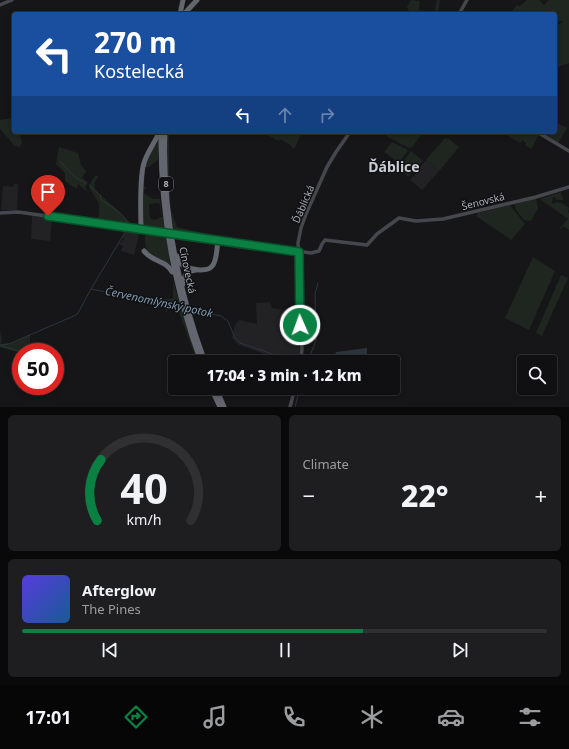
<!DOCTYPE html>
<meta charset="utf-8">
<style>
:root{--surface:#101012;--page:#1e1e20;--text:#f1f3f6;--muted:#9c9d9f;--line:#303032;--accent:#0b8043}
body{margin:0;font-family:"Noto Sans",sans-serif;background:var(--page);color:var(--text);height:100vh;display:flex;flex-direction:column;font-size:15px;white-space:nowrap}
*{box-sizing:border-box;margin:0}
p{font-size:13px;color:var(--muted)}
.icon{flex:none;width:22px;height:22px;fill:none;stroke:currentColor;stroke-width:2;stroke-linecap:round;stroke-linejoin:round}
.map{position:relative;height:407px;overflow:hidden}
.details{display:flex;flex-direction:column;gap:8px;padding:8px;background:#09090a;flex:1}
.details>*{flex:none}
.banner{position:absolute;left:12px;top:12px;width:545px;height:122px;border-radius:4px;box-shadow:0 2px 6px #0003,0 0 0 1px var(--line);background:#1a4fa0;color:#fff;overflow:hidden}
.buttons{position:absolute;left:517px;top:355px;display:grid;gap:8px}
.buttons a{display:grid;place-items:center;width:40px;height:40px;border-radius:4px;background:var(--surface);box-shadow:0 2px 6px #0003,0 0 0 1px var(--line);font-size:20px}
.speed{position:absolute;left:12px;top:343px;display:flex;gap:8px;font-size:20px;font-weight:700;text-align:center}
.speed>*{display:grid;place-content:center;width:52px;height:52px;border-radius:50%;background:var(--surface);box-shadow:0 2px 6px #0003,0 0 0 1px var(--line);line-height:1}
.speed .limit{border:6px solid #d22;background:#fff;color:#111}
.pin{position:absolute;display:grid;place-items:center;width:34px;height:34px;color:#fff;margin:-41px -17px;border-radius:50% 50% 50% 0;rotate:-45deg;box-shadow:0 0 4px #0007}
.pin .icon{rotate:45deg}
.me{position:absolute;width:44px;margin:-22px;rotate:358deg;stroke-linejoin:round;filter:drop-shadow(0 0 3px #0008)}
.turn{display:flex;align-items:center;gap:14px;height:84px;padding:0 16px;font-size:18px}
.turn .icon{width:52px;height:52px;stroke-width:2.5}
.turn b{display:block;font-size:28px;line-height:34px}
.lanes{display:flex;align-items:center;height:38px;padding:0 16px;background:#0003;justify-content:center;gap:20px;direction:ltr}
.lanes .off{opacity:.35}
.big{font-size:30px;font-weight:800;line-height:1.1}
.details .tile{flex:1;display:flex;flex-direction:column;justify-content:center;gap:6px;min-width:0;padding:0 14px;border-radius:6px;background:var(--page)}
.details .dial{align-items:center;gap:0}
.dial svg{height:104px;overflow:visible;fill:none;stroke:var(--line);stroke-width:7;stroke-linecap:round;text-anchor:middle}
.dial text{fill:var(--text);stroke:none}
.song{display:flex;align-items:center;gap:12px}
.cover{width:48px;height:48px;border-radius:6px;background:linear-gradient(135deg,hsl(250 70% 55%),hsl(210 70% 35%))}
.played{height:4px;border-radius:2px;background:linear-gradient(90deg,var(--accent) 65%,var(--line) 65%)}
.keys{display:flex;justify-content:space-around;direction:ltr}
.heat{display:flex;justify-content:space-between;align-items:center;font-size:22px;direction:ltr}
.details .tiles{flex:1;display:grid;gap:8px;grid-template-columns:1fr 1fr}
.tile:last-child{grid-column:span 2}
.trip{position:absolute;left:168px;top:355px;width:232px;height:40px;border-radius:4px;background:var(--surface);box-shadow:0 2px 6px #0003,0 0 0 1px var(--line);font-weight:800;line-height:40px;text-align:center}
.tab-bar{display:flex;height:64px;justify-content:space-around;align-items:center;background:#060607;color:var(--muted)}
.tab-bar .icon{width:28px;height:28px}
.tab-bar .on{color:var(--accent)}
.tab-bar b{font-size:18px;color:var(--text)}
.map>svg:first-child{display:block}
.built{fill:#222225}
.green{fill:#1e261f}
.water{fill:#2c353c}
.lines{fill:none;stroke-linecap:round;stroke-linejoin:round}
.stream{stroke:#2c353c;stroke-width:1}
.secondary{stroke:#45474d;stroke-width:3.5}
.highway{stroke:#63666e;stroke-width:5}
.secondary-bridge{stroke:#45474d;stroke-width:3.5}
.route-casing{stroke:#07532c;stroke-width:10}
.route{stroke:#0b8043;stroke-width:7}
.labels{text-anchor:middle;stroke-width:3;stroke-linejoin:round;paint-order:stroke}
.shield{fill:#111113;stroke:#7b7e86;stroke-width:1}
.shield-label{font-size:9px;font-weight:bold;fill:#a8adb8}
.street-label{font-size:10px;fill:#a8adb8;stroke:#111113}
.water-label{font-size:11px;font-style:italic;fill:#7f9bb3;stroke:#111113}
.district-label{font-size:14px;font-weight:bold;fill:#c9ccd4;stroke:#111113}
</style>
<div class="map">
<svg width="569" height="407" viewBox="0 0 569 407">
<rect width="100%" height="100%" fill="#161618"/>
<g class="built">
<path d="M426 160 439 171 422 190 410 180Z"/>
<path d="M14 184H18L17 210H1L3 186 13 187Z"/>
<path d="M32 216 52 218 50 241 31 239Z"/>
<path d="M133 230 137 232 139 235 134 255 121 251 123 246 119 244 124 239 122 238 126 232 131 233Z"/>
<path d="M270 302 272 308 291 311V319H298L301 344 300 362H288L245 347 239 345 232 338 235 325 239 320 257 324 256 303Z"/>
</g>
<g class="green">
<path d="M411 0 420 1 419 10 434 12 437 0H440L438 14H424L409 11 407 7Z"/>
<path d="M527 0H539L544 5 549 0H569V63L555 68V24H560L563 21 555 22V14H507L511 12 517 5 520 6Z"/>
<path d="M14 118V132H23L20 136 22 142 20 147 15 146 0 129V120Z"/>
<path d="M555 122 567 128 558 143 543 134 544 132H555Z"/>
<path d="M167 132H169V175L172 185 170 191V199L171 210 177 227 218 236 221 238 173 231 168 185Z"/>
<path d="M265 132H302L294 149 291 147 292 146 280 139 279 141 265 134Z"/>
<path d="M385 132H423L412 147 409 148 388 137 384 133Z"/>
<path d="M502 132H506L508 135 510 132H528L530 134 534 132 539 135 531 149 525 145 526 143 522 140 520 143Z"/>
<path d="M445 138 449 139 459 147 439 171 426 160Z"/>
<path d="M159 139 158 160 149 167H145L144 186 147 188 143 190 144 165Z"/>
<path d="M392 142 408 150 399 163 384 152Z"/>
<path d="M59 147 78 153 81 165 86 171 82 178 88 182 85 188 87 190 86 191 78 184 77 189 65 181V173L56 164Z"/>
<path d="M411 151 423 161 408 177 398 169Z"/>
<path d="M96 175 98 177 94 183 95 190 122 214 131 224 98 220C99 211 101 204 95 197 92 192 90 190 89 185Z"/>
<path d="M561 192 563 200H556L555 197H553L552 203 554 204 556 202 562 203 569 208 568 212 569 213V230L563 226 561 229 560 228 568 219 540 199Z"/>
<path d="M144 193 153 199H160L162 215H161L160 204 158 203 149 204 150 218 151 219C156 221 157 219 161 217H163L165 230 144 227Z"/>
<path d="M536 198 538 208 531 221 524 220 516 210 514 204Z"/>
<path d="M510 205 525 224 511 240 476 216 478 213Z"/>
<path d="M147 233H155L166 234 171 266C159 256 147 262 145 242 145 238 144 237 147 233Z"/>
<path d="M533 257 555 271 529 330 505 318Z"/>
<path d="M170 272 199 362H196L194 353 178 309 171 308 166 311 164 305 129 297 124 301 126 292C135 298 163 301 173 298V282Z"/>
<path d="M561 275 568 278 542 336 536 333Z"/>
<path d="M0 331 2 339 1 344 11 343 30 334V350H34V352L21 353 0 347Z"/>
</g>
<path class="water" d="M367 348V355L339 359 335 356 336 352Z"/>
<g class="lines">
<g class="stream">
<path d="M60 161 74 176 86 184"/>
<path d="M90 186 101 196 100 199C109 206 124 213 128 224"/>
<path d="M91 289 127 229"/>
<path d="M190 309 221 316 228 321 234 336 240 343 296 362"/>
<path d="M0 345 9 344 76 315 78 313 91 289 181 307"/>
<path d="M1 346 22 352"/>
<path d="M308 360 316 341 315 294 318 283"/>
<path d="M298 362H299"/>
<path d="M303 362 335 354"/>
<path d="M295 407 300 388"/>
</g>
<g class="secondary">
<path d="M0 5 12 0"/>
<path d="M459 14 467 0"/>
<path d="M537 132 569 151"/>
<path d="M0 213 18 212 160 232"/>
<path d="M177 234 311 253 319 251 322 244 325 240 367 245 377 234 399 218 416 221 443 219 536 197 569 187"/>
<path d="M301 362 302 348 299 314 300 271 298 243 301 228 306 214 327 167 336 152 350 132"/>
<path d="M290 407 295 388"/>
</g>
<g class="highway">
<path d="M180 14 183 0"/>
<path d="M184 14 197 0"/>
<path d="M161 132C160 211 174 288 201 362"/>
<path d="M165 132C162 210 178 289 205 362"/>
<path d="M141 229C141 212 139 178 144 163 147 152 155 143 159 132"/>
<path d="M144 251C152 262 166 260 172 272"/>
<path d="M177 256C179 260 180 264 184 266 192 270 208 273 213 265 217 259 217 247 218 240"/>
<path d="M183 284C184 275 187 271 196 270"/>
<path d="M211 388 220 407"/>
<path d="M216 388 224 407"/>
</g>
<path class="secondary-bridge" d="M160 232 177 234"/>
</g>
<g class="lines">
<defs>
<path id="route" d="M48 216 299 252 300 325"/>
</defs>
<use href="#route" class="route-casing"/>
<use href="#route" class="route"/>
</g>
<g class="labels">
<rect class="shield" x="159" y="177" width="14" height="14" rx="3"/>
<g class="shield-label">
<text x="166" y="187">8</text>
</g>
<g class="street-label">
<text transform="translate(483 201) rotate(-14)" y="4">Šenovská</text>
<text transform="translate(303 204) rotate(-67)" y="4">Ďáblická</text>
<text transform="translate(188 270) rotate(78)" y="4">Cínovecká</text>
</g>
<g class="water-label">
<text transform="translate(159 302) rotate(12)" y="4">Červenomlýnský potok</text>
</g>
<g class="district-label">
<text x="394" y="172">Ďáblice</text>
</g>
</g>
</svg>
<div class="buttons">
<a><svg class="icon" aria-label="search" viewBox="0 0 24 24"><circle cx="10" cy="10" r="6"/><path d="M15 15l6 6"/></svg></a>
</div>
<div class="speed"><div class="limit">50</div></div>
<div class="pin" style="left:48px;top:216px;background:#d93025"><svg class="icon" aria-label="arrive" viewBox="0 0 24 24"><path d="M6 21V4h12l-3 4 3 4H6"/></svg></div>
<svg class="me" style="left:300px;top:325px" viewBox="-20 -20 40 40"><circle r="17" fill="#0b8043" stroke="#fff" stroke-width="3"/><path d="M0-11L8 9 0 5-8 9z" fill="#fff"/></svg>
<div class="trip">17:04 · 3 min · 1.2 km</div>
<div class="banner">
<div class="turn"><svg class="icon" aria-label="left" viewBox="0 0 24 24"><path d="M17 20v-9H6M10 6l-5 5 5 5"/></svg><div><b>270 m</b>Kostelecká</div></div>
<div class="lanes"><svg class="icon" aria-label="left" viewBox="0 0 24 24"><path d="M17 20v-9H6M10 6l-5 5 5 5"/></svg><svg class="icon off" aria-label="ahead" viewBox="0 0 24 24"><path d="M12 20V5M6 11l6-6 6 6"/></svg><svg class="icon off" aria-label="right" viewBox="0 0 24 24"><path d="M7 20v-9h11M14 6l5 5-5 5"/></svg></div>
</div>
</div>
<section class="details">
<div class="tiles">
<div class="tile dial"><svg viewBox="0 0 100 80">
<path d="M14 69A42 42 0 1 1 86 69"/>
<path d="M14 69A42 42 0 0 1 17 22" stroke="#0b8043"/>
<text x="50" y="56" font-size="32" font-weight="700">40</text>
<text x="50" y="72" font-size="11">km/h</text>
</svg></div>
<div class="tile"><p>Climate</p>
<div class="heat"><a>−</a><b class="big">22°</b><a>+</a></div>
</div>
<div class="tile">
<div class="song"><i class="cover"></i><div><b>Afterglow</b><p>The Pines</p></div></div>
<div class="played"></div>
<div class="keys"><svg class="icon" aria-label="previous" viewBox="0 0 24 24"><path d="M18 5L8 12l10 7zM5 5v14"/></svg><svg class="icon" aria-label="pause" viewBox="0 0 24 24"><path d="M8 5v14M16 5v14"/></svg><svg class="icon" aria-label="next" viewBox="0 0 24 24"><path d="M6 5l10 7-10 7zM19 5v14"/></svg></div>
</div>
</div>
</section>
<nav class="tab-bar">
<b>17:01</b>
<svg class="icon on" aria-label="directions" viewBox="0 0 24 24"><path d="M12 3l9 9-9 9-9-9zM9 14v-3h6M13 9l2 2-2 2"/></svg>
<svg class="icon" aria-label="music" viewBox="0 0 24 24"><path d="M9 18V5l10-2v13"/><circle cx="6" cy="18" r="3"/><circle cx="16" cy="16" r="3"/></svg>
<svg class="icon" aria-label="phone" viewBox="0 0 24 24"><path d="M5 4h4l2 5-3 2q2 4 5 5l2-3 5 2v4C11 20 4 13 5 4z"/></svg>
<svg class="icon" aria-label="climate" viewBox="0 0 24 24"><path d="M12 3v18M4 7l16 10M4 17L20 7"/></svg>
<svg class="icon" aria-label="car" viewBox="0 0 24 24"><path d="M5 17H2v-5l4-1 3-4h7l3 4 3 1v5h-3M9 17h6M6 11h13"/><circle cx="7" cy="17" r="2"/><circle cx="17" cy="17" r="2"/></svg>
<svg class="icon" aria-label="filters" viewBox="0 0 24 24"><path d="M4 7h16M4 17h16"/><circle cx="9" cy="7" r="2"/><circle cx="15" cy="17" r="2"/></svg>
</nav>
